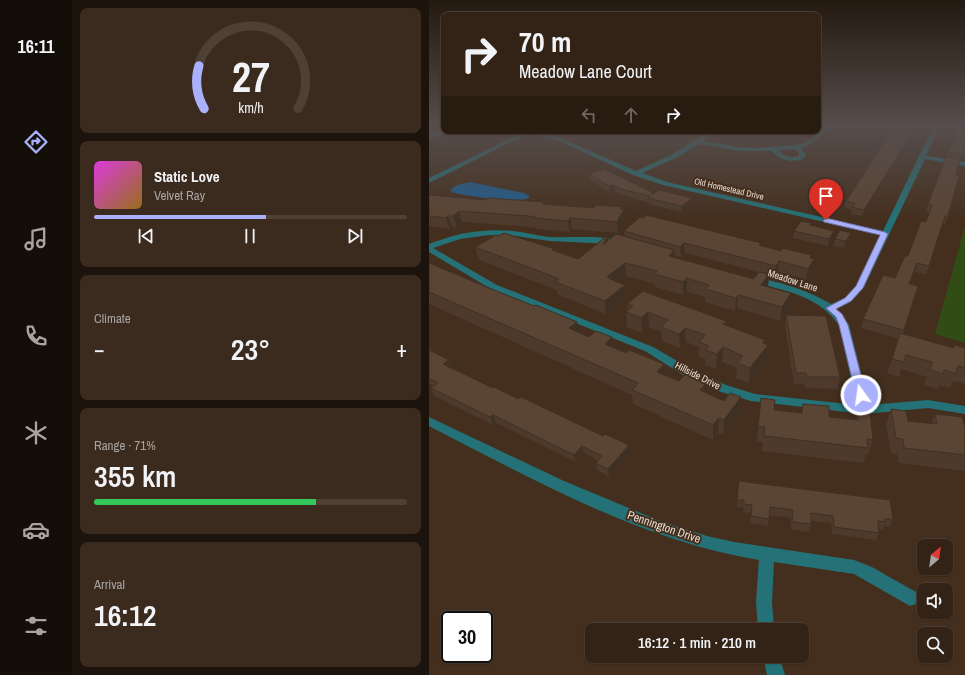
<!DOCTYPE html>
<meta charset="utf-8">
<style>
:root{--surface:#332316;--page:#3b2b1f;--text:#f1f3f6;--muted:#a9a4a1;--line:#4e4035;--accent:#a9b0fc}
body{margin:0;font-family:"Archivo Narrow",sans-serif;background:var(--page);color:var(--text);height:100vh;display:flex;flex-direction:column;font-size:15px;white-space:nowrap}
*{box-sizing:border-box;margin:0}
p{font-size:13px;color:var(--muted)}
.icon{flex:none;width:22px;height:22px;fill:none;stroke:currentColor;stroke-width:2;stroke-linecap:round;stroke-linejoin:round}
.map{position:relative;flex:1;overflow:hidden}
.details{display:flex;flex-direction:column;gap:8px;padding:8px;background:#1c130c;width:357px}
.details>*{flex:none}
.guide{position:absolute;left:12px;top:12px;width:380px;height:122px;border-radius:8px;box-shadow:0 1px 3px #0004,0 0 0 1px var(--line);background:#332316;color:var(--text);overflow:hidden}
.needle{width:26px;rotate:29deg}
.buttons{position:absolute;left:488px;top:539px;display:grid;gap:8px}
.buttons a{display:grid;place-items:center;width:36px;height:36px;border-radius:8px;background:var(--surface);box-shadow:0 1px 3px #0004,0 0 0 1px var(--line);font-size:20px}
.speed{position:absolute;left:12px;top:611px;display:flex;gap:8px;font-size:20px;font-weight:700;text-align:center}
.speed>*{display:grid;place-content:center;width:52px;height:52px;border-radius:50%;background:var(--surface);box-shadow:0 1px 3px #0004,0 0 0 1px var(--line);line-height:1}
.speed .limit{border:2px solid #111;border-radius:6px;background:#fff;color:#111}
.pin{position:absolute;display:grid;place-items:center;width:34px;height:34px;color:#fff;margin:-41px -17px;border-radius:50% 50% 50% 0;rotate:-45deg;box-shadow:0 0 4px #0007}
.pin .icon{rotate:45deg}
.me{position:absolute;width:44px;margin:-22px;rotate:346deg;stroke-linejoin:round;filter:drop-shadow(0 0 3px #0008)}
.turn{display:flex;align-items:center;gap:14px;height:84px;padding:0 12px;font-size:18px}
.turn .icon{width:52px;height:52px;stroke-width:2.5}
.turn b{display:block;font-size:28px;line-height:34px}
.lanes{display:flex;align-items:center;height:38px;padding:0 12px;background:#0003;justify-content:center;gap:20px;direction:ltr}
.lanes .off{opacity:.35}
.big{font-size:30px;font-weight:600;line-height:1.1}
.details .widget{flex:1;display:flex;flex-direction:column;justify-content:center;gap:6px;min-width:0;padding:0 14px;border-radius:8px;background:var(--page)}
.details .dial{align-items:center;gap:0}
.dial svg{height:104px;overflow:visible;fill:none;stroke:var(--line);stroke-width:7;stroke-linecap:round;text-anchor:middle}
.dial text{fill:var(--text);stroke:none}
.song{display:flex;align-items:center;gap:12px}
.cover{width:48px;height:48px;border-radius:6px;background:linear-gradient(135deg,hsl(300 70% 55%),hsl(40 70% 35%))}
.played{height:4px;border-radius:2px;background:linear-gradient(90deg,var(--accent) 55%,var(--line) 55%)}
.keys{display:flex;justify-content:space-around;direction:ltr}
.heat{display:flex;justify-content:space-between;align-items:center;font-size:22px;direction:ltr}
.charge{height:6px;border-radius:3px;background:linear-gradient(90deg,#34c759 71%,var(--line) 0)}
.trip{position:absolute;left:156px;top:623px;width:224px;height:40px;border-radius:8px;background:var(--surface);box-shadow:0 1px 3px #0004,0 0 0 1px var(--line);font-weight:600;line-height:40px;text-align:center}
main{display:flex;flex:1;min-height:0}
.tab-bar{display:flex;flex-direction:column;width:72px;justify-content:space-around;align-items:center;background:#140e09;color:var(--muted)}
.tab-bar .icon{width:28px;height:28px}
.tab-bar .active{color:var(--accent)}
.tab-bar b{font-size:18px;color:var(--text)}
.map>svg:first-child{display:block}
.green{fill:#314d15}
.water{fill:#1f5d90}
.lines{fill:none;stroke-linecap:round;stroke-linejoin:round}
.minor{fill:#247277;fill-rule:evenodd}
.tertiary{fill:#247277;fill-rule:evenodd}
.wall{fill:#4d3a2c;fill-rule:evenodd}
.shaded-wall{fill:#3f3024}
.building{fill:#5a4433;stroke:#3f3024}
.route{fill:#a9b0fc;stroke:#6e72a4}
.labels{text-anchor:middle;stroke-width:4;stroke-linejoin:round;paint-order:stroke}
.far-street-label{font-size:9px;fill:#e7dad0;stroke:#442f1e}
.street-label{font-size:10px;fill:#e7dad0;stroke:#442f1e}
.near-street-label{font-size:12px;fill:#e7dad0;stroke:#442f1e}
</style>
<main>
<nav class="tab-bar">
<b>16:11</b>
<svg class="icon active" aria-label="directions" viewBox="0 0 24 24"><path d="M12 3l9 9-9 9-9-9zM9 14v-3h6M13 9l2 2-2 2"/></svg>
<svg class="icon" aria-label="music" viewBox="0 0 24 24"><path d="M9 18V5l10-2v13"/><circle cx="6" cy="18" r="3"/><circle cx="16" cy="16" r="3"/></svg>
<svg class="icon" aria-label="phone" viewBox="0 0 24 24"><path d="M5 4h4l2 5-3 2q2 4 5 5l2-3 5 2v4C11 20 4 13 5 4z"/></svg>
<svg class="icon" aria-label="climate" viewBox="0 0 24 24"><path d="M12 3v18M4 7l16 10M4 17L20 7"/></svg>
<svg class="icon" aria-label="car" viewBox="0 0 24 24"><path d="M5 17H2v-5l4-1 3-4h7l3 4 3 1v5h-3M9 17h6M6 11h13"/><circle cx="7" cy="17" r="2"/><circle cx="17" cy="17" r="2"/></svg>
<svg class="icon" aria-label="filters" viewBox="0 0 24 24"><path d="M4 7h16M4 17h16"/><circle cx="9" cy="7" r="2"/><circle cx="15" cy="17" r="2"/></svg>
</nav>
<section class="details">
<div class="widget dial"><svg viewBox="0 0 100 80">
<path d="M14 69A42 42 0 1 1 86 69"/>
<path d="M14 69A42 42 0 0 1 10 36" stroke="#a9b0fc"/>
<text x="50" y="56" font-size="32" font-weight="700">27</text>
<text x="50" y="72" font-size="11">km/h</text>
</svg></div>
<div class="widget">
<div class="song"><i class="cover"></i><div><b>Static Love</b><p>Velvet Ray</p></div></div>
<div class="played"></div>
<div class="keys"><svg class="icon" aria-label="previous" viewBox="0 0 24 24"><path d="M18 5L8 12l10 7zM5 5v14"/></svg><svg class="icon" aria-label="pause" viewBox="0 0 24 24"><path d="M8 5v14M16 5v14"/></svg><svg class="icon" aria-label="next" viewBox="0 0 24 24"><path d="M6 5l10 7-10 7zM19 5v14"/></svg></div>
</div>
<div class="widget"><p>Climate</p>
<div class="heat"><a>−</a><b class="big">23°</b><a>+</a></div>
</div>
<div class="widget"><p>Range · 71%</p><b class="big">355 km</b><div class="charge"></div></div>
<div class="widget"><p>Arrival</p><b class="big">16:12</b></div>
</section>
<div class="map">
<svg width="536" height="675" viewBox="0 0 536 675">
<rect width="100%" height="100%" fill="#442f1e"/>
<path class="green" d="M536 226V343L506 334Z"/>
<path class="water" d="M41 182 95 193 100 196V198C90 203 33 196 22 192V189L28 185Z"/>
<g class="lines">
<g class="minor">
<path d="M396 127H402L382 144 372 148 376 153V157L371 160 361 161 351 158 342 151H310L270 144 249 157 213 173 238 182 454 231 504 127H510L497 156 536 162V166L496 159 435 287 422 302 407 309 420 325 440 405 499 400 536 406V414L499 408 435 414 322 401 289 391 254 375 216 351 62 289 0 252V244C27 233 55 228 84 231 96 232 108 236 120 237 143 238 166 235 188 240V244H185L121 241 86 236 60 235 31 239 4 248 68 285 224 347 262 369 297 385 326 394 428 405 410 325C390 296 355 290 323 282L322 280 326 277C353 283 378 290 402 304L416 298 427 286 452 235 234 185 204 175 128 140 97 133 95 136 79 131 97 133V131H102L132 138 207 171 244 154 280 131H287L274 141 310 147 327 148 367 145 378 142ZM366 149 370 153V156C362 159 355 156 349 150Z"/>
<path d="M15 130 22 131 0 138V134Z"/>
<path d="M0 417 135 481 231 521 278 536 305 542 425 560 443 567 462 578 487 592 489 598 487 604 481 606 425 574 345 562 343 602 345 630H329L327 602 330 560C213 541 105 480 0 426Z"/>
<path d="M334 656H350L356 675H338Z"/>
</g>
<path class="tertiary" d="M97 131H104L0 183V178Z"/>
</g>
<g class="wall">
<path d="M466 127 434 216 422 214 423 210 416 208 417 201Z"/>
<path d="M528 127H536V155L535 157 532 156 527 175 519 216 516 224H513L497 274 486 272 481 284 489 286 474 334 525 348 526 345 536 348V384L524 381 521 388 510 385 509 389 495 385 498 377 472 369 470 377 458 373 470 339 432 328 434 319 466 278 497 222 500 213 497 212 499 204 519 152 527 134Z"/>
<path d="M160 174 223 194 263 204 253 212 219 204V202L193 195 185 191 181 193 161 180Z"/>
<path d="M0 195 58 200 115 202V204L195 209 196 220 189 233 143 229 141 232 108 229 107 228 102 227 33 222 28 227H23L21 229 0 226Z"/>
<path d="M382 223V226L404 238 399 246 364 238 365 231Z"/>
<path d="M195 231 332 246 352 251 382 255V258L383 269 377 279 349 272 346 277 340 275 339 287 360 306 351 321 308 308 306 311 276 302V297L258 292 254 295 226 287V284L197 276 189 282 197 298 177 314 129 295 128 290 50 260 46 247 69 236 126 249V251L149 259 179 241 195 236ZM256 253 330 272 325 279 245 257V255L252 257Z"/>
<path d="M422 233 420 240 415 248 404 246 406 239Z"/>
<path d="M0 263 65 290 148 322 150 333 160 337H183L185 348 197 353 235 364 236 375 250 381 278 383 277 393 311 412 294 435 289 433 284 440 204 404 203 395 0 304Z"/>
<path d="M198 304 297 321V325L336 340V344L337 360 320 383 307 378 308 368 293 362 287 369 276 365V359L270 357V347L257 342 251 348 233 341 232 332 220 327 213 333 198 327 197 312 199 311Z"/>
<path d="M357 315 411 377 409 389 376 388 375 384H365L356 326Z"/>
<path d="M0 348 2 351 20 360 23 367 22 368 64 388 89 399 174 436 200 445 201 453 180 477 168 470 167 463 168 460 155 453 147 462 67 423 64 425 5 396 2 388 4 386 0 384Z"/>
<path d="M332 398 345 410 372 413 374 404 400 417 426 419 428 410 444 440 439 455 437 454 434 463 333 451 334 442 328 441Z"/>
<path d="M462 409 479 421 502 424 506 414 536 427V471L470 463 468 454 462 453 457 424Z"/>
<path d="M310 481 464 519 461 527 455 526 454 530 450 529V533L447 540 403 534 402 523 382 521V524L380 532 362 529V518L340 515 339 526 321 523 322 513 314 512 315 508 308 507Z"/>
</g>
<g class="shaded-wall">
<path d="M486 127H488L434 216 435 210Z"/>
<path d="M184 185 185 191 181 193 180 186Z"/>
<path d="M263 198V204L253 212V206Z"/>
<path d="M193 207V213L195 209 196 220 189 233 188 222 191 209Z"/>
<path d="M30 211 33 222 28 227 24 216Z"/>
<path d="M19 216 23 227 21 229 17 218Z"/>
<path d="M141 218 143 229 141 232 139 221Z"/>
<path d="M405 231 404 238 399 246 400 239Z"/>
<path d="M422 233 420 240 415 248 417 241Z"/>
<path d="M179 235 180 248 174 245Z"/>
<path d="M255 243 256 253 252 257 251 247Z"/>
<path d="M245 250 246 263 240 256Z"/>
<path d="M385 259 383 269 377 279 379 269Z"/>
<path d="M350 261 349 272 346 277 347 266Z"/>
<path d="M196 263 197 276 183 287 178 277Z"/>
<path d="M488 263 486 272 478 293 480 284Z"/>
<path d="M340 274 339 288 332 285Z"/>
<path d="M258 278V292L254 295V282Z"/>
<path d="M196 285 197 298 177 314 176 301Z"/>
<path d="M362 293 360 306 351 321 353 307Z"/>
<path d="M309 295 308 308 306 311 307 298Z"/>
<path d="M219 312 220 327 213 333 212 318Z"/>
<path d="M148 322 151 336 140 328Z"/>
<path d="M256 328 257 342 251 348 250 334Z"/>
<path d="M183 337 185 352 176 344Z"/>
<path d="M336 340 335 350 339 345 337 360 320 383 321 368 334 343Z"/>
<path d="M294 347 293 362 287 369 288 354Z"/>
<path d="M20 360 23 367 17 371 14 364Z"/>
<path d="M235 364 236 379 228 372Z"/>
<path d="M278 383 277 397 271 390Z"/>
<path d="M312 397 311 412 294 435 295 420Z"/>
<path d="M64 415 67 423 64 425 61 417Z"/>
<path d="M290 418 289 433 284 440V425Z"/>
<path d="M200 445 201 453 180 477 179 469Z"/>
<path d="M153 446 155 453 147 462 145 455Z"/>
</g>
<g class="building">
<path d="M466 127H486L435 210 423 207 426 203 417 201Z"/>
<path d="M529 127H536V151L534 150 533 154 519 152 528 131Z"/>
<path d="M517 157 531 159 527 175 530 176 519 216H516L500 266 488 263 480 284 489 286 475 330 434 319 454 275 466 278 476 256H479L492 221 497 222 503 205 499 204Z"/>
<path d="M175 169 223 192 222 195 230 190 263 198 253 206 219 198 221 196 192 189 184 185 180 186 160 174Z"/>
<path d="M0 195 58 200 59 198 115 202 113 204 165 208 167 205 193 207 191 209H195L188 222 141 218 139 221 105 218 106 217 99 216 30 211 24 216H19L17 218 0 216Z"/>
<path d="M217 215 332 243 330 245 352 251 353 248 382 255 381 258 385 259 379 269 350 261 347 266 255 243 251 247 195 231 211 217 214 218Z"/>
<path d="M372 221 382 223 381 225 405 231 400 239 365 231Z"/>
<path d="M411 230 422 233 417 241 406 239Z"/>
<path d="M75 233 126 249 123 250 149 259 179 235 174 245 187 234 245 250 240 256 325 279 330 272 340 274 332 285 362 293 353 307 309 295 307 298 276 289 280 285 258 278 254 282 226 274 228 271 196 263 178 277 182 278 181 279 196 285 176 301 126 282 130 279 123 276 46 247 67 235 69 236Z"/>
<path d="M0 263 65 290 105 306 107 305 148 322 140 328 160 337 167 331 183 337 176 344 197 353 200 350 235 364 228 372 250 381 257 374 278 383 271 390 295 401 301 393 312 397 295 420 290 418 284 425 203 390 209 383 0 292Z"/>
<path d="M214 291 297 321 294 324 336 340 334 343 339 345 321 368 308 363 314 356 294 347 288 354 276 350 280 346 270 342 276 335 256 328 250 334 232 327 239 320 219 312 212 318 197 312 204 306 198 304Z"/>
<path d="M357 315 397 316 411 377H378L377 373H367Z"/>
<path d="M471 333 525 348 526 345 536 348V368L529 366 527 374 515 370 514 374 501 370 503 362 477 355 475 362 463 359Z"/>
<path d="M0 350 20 360 14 364 64 388 65 387 89 399 92 397 174 436 176 434 200 445 179 469 167 463 173 456 153 446 145 455 64 415 61 417 2 388 9 383 0 378Z"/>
<path d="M332 398 346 400 345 410 373 413 374 404 400 406V417L429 420 428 410 441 412 444 440 438 439 439 448 335 436 336 427H329Z"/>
<path d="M462 409 477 411 479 421 508 424 506 414 533 417 536 427V455L475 448 474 439 467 438Z"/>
<path d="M310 481 461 500 464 519H456V522L449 521 450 533 405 527 404 516 382 513V524L363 522 364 510 341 507 340 519 322 516 323 505 315 504V500H308Z"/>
</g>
<linearGradient id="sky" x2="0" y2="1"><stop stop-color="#251a10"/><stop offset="0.57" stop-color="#564d4c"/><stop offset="1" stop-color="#564d4c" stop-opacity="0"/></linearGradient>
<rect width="536" height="221" fill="url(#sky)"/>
<path class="route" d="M397 218 456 232 459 234 434 288 422 301 407 309 413 314 419 325 437 395 435 398H428L427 395 410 325 407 317 397 308 416 298 427 286 451 235 395 222 394 220Z"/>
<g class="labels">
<g class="far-street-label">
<text transform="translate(300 189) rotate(13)" y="3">Old Homestead Drive</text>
</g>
<g class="street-label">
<text transform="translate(364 280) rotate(18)" y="4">Meadow Lane</text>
<text transform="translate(269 375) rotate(27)" y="4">Hillside Drive</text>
</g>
<g class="near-street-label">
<text transform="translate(235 527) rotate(19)" y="4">Pennington Drive</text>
</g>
</g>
</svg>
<div class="buttons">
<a><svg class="needle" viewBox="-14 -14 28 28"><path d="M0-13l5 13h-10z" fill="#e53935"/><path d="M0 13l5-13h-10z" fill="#a9a4a1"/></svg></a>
<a><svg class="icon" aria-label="sound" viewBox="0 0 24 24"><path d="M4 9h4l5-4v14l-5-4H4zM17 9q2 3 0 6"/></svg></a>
<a><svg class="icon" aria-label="search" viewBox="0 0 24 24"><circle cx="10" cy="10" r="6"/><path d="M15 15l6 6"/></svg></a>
</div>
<div class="speed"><div class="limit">30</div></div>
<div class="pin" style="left:397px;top:220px;background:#d93025"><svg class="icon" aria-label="arrive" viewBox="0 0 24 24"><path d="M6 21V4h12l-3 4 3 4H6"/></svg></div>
<svg class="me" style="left:432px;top:395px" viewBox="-20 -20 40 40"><circle r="17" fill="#a9b0fc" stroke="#fff" stroke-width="3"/><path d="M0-11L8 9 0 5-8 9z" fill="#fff"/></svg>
<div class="trip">16:12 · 1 min · 210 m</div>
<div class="guide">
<div class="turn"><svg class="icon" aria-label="right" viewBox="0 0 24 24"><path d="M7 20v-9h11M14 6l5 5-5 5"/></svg><div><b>70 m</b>Meadow Lane Court</div></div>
<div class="lanes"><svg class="icon off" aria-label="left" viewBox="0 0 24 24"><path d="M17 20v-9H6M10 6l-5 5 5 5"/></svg><svg class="icon off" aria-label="ahead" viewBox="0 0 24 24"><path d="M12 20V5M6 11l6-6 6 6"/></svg><svg class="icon" aria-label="right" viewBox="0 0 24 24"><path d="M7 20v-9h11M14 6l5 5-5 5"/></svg></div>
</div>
</div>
</main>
